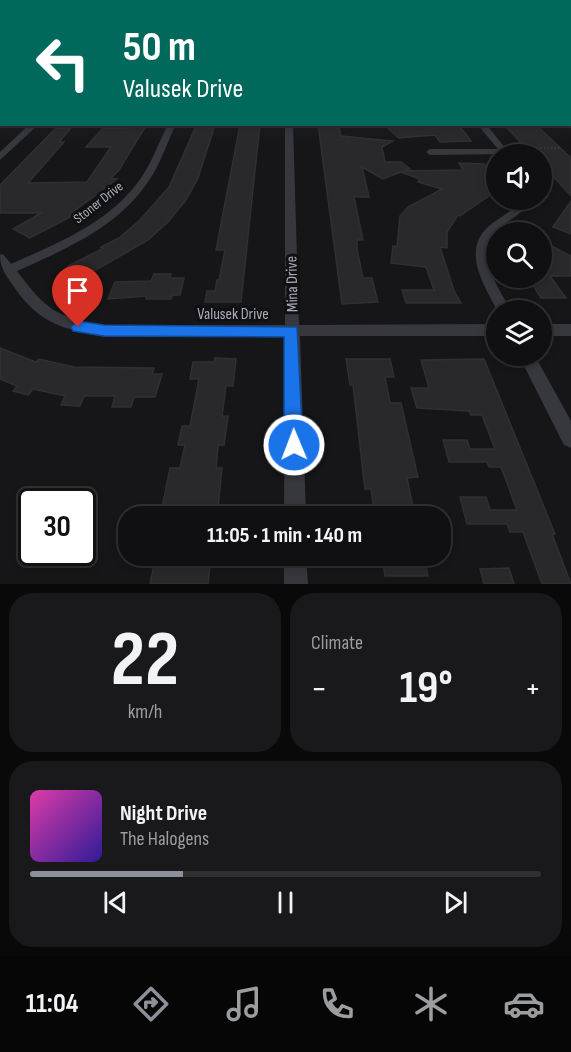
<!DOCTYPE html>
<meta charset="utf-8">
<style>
:root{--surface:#101012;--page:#19191b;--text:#f1f3f6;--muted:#9c9d9f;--line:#303032;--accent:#8c9099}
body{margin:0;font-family:"Sofia Sans Condensed",sans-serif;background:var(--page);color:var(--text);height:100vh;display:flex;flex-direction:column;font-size:22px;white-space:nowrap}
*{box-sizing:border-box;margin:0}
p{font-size:20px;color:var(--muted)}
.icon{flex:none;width:33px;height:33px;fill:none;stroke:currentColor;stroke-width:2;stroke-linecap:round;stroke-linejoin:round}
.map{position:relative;height:584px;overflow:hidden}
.details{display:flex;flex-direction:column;gap:9px;padding:9px;background:#09090a;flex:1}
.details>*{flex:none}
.top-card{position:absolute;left:0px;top:0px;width:572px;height:126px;box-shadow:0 3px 9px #0003,0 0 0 2px var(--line);background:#00695c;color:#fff;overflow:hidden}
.tools{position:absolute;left:486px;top:144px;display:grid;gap:12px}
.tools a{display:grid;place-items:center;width:66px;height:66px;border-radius:50%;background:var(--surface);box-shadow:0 3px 9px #0003,0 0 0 2px var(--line);font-size:30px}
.speed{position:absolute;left:18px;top:488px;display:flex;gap:12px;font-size:30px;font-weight:700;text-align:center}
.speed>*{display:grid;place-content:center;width:78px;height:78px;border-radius:50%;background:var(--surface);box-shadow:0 3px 9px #0003,0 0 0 2px var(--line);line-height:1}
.speed .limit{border:3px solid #111;border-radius:9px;background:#fff;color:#111}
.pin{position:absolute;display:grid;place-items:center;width:51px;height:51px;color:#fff;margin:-62px -26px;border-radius:50% 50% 50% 0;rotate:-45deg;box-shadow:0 0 6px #0007}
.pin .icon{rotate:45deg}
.me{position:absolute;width:66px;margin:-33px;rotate:359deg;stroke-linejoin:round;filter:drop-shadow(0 0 4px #0008)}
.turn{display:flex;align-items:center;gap:21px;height:126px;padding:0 24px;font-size:27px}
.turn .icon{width:78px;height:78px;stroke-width:2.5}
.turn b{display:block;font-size:42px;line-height:51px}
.big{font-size:45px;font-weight:700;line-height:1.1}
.details .card{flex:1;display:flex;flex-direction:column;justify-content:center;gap:9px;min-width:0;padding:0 21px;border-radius:24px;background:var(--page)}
.details .dial{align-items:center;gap:0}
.dial b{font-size:78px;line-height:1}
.song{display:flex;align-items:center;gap:18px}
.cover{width:72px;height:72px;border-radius:9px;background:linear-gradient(135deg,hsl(320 70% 55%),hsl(250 70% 35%))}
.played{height:6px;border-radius:3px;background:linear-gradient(90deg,var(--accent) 30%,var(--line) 30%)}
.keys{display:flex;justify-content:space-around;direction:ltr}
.heat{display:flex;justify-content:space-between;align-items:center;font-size:33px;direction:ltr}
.details .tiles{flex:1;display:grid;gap:9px;grid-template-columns:1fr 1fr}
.card:last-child{grid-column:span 2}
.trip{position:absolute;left:118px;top:506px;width:333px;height:60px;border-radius:24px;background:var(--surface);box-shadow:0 3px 9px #0003,0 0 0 2px var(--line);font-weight:700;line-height:60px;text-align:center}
.tabs{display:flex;height:96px;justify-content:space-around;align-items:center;background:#060607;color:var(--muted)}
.tabs .icon{width:42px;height:42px}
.tabs .current{color:var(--accent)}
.tabs b{font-size:27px;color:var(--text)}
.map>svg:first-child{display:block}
.building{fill:#29292c;stroke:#303034;stroke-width:1.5}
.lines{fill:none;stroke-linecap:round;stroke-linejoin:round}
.path{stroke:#3d3f44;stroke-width:1.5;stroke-dasharray:1.5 2;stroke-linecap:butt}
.street{fill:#37383d;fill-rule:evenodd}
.secondary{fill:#45474d;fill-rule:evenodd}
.route{fill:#1a73e8;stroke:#114b97;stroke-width:1.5}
.labels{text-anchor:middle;stroke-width:6;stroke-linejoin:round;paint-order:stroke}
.far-street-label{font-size:14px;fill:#a8adb8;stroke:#111113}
.street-label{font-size:16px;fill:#a8adb8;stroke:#111113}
</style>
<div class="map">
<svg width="571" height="584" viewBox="0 0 571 584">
<rect width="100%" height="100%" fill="#161618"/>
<g class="building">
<path d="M127 124H147L119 170 111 178 117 179 73 212 76 214 30 238 13 229 41 213H0V185L56 128H71L59 142H64L28 183 87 182 111 147H86L103 128H125Z"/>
<path d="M197 124H209L208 128H214L198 178 186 200 168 222 148 240 80 279 68 266 104 248 101 247 119 238 140 220 169 187Z"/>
<path d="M260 124 241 302H205L207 291H215L217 280H219L225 250H216L240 125Z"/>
<path d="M318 124H338L341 136 393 141 382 147 385 162H401L410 169 403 171 463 170 459 163 485 164 496 180 493 193 460 216 458 215 447 232V248L440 247 454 291 461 303H406L402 290H434L426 267 391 263 393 246 397 247 400 216 408 207 442 189 418 182 420 179 401 172 383 179 362 167 369 197H354L363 240H357V249L363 278H372L378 302 342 304Z"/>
<path d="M383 124 459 125 471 141 440 142 435 135 399 138Z"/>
<path d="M506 127H538L571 158V196L542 164V154H532Z"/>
<path d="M571 201V234L553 227Z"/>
<path d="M542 241 571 256V276H550L566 298H541L529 279H542Z"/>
<path d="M154 274H171L170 278H184L180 295H172L171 299H146L147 296 108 299 115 282 151 281Z"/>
<path d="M0 348 36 362 39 359 74 367 154 368 152 374H162L155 397H134L131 407H112L115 396H84L80 406 61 405 65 396 33 389 28 395 13 391 17 386 0 379Z"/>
<path d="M215 358 236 359 233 386H226L222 416H228L224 445H218L216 468H222L218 508H162L170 468H180L185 445H178L182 426H190L199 379H190L193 362H214Z"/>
<path d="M346 359H390L394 377H385L390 403H401L418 477 407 478 415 516H375L371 489H365L353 385H350Z"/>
<path d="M484 359 555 534H552L571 584H542L523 532H510L507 524H467L460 497H486L490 510H517L501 467H489L487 462H449L443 440H467L470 449H495L482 415H471L469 411 417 408 411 388H429L421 360Z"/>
<path d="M156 555H211L208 584H150Z"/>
<path d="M382 555H424L428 576H385Z"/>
<path d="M509 568 514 584H484L480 569Z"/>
</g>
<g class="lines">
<path class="path" d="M516 148H561"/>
<g class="street">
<path d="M30 124H39L0 160V152Z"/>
<path d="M168 124H176C167 143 161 162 150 179 119 227 66 249 17 271 46 310 56 317 104 325H285V124H293L299 325 496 324V336H300L306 516H284L285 336 104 337C62 329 39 323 14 287 6 275 0 269 0 254L4 255 11 264C58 243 111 222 141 178 152 162 159 142 168 124Z"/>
<path d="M477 124H486L510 154 430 155 426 152 430 149H498Z"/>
<path d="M522 200H532C523 214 508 220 496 231 474 254 499 289 511 310H497C484 285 461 250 489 226 500 217 513 211 522 200Z"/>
<rect x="542" y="324" width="29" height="12"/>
<path d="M519 356H535L571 421V448L564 445Z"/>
<path d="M284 555H306L308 584H284Z"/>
</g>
<g class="secondary">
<rect x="0" y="61" width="2" height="6"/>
<rect x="570" y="61" width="1" height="5"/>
</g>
</g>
<linearGradient id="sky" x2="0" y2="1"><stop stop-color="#0c0c0d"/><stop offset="0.43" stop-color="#363c48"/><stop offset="1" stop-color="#363c48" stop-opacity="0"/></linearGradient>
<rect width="571" height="142" fill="url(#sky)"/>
<path class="route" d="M78 321 104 325 297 327 303 445 300 451 294 454 287 451 284 445V337L104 336 73 331 71 327Z"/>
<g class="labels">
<g class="far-street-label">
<text transform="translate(98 202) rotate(-38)" y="5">Stoner Drive</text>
</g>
<g class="street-label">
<text transform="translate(291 284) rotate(-91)" y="6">Mina Drive</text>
<text x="233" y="319">Valusek Drive</text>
</g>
</g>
</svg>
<div class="tools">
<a><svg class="icon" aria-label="sound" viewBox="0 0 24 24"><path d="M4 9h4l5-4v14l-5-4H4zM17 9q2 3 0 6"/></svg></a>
<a><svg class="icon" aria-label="search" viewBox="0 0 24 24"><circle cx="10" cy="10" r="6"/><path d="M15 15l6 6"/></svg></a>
<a><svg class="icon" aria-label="layers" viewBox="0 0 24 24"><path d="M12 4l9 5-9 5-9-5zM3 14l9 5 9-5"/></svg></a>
</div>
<div class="speed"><div class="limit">30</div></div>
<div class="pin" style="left:78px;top:327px;background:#d93025"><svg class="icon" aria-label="arrive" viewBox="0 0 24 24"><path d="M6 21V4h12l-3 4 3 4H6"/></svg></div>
<svg class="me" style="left:294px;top:445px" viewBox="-20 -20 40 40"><circle r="17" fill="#1a73e8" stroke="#fff" stroke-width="3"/><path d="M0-11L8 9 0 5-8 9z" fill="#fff"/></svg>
<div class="trip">11:05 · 1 min · 140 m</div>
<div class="top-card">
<div class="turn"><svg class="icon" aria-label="left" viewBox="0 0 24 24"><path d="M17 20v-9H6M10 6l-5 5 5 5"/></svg><div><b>50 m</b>Valusek Drive</div></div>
</div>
</div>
<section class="details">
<div class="tiles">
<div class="card dial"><b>22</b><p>km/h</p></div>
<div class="card"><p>Climate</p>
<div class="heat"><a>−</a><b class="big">19°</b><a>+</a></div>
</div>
<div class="card">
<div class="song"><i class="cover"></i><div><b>Night Drive</b><p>The Halogens</p></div></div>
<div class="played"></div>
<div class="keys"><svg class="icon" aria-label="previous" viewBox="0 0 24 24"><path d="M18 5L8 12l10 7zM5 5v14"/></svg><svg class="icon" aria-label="pause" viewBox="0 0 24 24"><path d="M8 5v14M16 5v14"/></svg><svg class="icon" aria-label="next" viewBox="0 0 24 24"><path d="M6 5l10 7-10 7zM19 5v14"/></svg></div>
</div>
</div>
</section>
<nav class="tabs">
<b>11:04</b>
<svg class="icon current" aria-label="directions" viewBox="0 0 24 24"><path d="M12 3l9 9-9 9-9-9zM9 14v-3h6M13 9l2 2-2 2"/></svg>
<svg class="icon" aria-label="music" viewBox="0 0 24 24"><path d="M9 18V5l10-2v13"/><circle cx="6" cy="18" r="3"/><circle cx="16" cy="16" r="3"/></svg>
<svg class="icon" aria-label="phone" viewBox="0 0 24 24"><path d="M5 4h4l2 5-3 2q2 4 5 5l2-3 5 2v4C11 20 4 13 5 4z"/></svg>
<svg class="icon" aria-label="climate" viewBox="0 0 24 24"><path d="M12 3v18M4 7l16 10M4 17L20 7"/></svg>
<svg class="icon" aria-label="car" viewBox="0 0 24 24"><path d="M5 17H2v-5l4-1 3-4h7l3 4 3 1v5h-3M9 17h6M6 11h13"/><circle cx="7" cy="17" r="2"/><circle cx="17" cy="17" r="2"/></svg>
</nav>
